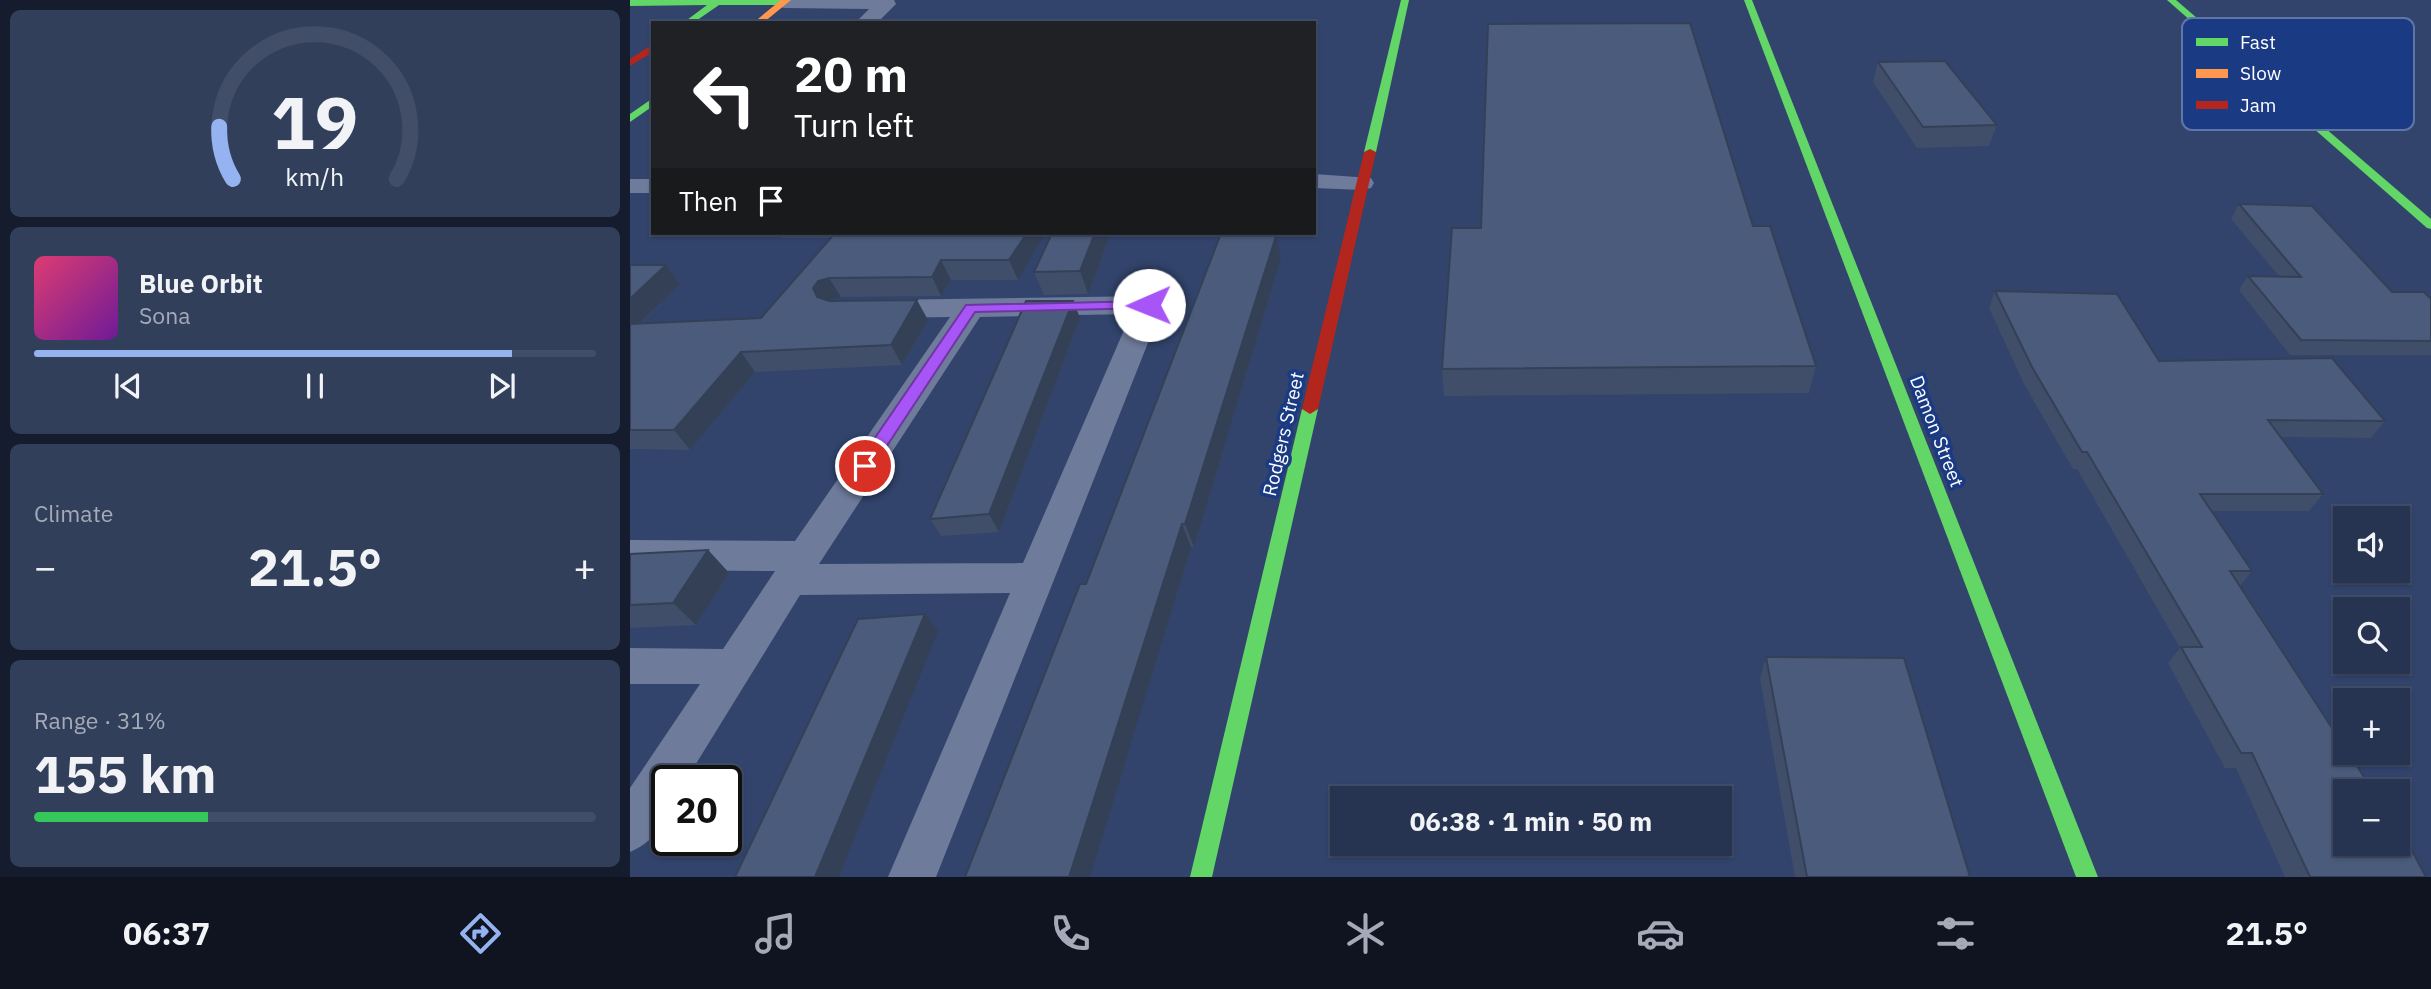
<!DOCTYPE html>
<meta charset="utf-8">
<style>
:root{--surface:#263351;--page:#323f5b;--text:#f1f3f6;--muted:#a4aab7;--line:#424e68;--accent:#95b2f1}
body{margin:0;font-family:"IBM Plex Sans",sans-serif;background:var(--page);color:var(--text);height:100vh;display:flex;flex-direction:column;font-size:26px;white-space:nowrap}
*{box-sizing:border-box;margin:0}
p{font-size:23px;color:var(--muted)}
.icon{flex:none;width:38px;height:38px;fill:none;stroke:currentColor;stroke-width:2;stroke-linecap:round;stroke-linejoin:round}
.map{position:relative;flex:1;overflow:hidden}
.details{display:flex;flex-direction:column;gap:10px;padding:10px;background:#151c2d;width:630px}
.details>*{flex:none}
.hud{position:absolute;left:21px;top:21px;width:665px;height:214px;border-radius:0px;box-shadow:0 2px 5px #0004,0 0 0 2px var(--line);background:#202124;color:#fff;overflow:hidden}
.fabs{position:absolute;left:1703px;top:506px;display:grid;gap:14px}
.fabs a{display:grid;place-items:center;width:77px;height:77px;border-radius:0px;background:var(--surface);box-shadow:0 2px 5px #0004,0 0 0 2px var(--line);font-size:35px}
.speed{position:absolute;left:21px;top:765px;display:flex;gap:14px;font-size:35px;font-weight:700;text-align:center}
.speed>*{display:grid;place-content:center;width:91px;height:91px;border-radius:50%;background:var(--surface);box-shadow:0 2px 5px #0004,0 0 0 2px var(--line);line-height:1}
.speed .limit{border:4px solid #111;border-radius:10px;background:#fff;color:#111}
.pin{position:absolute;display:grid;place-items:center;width:60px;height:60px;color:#fff;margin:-30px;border:4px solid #fff;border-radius:50%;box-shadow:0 2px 7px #0007}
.me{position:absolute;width:77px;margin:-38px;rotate:269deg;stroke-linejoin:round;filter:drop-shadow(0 0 5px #0008)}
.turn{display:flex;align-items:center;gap:24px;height:147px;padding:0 28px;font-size:32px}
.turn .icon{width:91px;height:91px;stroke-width:2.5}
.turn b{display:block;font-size:49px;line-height:60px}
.then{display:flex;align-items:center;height:66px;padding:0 28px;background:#0003;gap:14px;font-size:26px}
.big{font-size:52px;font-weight:700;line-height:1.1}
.details .tile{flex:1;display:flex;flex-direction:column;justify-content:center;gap:10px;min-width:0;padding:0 24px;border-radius:10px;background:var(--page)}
.details .dial{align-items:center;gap:0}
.dial svg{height:182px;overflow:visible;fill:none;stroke:var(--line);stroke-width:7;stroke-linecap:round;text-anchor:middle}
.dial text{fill:var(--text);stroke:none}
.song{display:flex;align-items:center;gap:21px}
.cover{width:84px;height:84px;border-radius:10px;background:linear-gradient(135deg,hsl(340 70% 55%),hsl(280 70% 35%))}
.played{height:7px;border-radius:4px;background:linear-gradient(90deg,var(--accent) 85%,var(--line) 85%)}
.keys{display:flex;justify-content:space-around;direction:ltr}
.heat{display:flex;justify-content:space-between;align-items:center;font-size:38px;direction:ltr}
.charge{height:10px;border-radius:5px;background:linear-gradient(90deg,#34c759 31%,var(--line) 0)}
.trip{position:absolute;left:700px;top:786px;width:402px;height:70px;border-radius:0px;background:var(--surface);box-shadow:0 2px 5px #0004,0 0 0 2px var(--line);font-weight:700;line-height:70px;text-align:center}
.tab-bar{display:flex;height:112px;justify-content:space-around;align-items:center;background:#0f1420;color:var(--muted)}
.tab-bar .icon{width:49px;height:49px}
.tab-bar .current{color:var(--accent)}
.tab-bar b{font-size:32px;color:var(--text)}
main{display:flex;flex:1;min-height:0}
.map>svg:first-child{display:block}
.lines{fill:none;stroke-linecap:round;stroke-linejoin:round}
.lane{fill:#6e7b9a;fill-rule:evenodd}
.fast{fill:#63d668;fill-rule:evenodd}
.slow{fill:#ff974d;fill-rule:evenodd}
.jam{fill:#b3261e;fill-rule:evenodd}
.wall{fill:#404e6a}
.shaded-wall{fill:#344056}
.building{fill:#4b5b7b;stroke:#344056;stroke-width:2}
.route{fill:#a855f7;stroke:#6d37a1;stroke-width:2}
.labels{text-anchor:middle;stroke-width:7;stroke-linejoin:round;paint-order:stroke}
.street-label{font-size:19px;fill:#fff;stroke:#1a3b84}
.key{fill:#1a3b84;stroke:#5f76a9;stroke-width:2}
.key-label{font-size:19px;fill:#fff}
</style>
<main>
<section class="details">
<div class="tile dial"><svg viewBox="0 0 100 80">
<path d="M14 69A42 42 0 1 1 86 69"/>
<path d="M14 69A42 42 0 0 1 8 46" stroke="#95b2f1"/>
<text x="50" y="56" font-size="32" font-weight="700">19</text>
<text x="50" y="72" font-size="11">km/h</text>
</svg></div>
<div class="tile">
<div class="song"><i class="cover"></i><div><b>Blue Orbit</b><p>Sona</p></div></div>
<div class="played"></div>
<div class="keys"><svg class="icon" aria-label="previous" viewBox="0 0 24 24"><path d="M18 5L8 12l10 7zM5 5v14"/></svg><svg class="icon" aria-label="pause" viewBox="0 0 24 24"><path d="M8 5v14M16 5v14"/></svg><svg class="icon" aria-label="next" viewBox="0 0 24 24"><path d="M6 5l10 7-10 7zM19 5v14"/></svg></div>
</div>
<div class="tile"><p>Climate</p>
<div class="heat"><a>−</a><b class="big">21.5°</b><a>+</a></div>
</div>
<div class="tile"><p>Range · 31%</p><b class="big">155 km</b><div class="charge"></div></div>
</section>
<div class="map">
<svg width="1801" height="877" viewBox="0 0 1801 877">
<rect width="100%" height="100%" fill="#32446c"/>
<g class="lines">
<g class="lane">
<path d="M146 0H264L266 4 247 23H225L239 9 154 8 147 6Z"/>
<path d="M684 174 741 178 744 183 741 188 732 190 684 188Z"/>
<rect x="0" y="179" width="23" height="14"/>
<path d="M519 296 529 299 533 305 306 877H258L380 593 170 595 56 780H37C37 813 33 838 0 852V788L70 684H0V648L93 649 145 571 0 570V540L165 541 320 317 249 318 239 315 235 309 239 303 249 300ZM501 314 393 563 189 564 350 317Z"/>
</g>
<g class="fast">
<path d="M0 0H157L158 2 154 5H89L63 23H53L77 5 0 6Z"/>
<path d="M771 0H779L746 152 740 155 734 152Z"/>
<path d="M1114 0H1122L1468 877H1446Z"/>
<path d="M1537 0H1546L1801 219V229L1797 228Z"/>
<path d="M23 98V106L0 122V114Z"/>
<path d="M680 404 688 409 582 877H560L672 409Z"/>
</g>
<path class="slow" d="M151 0H161L133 23H123Z"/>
<g class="jam">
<path d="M23 44V52L0 66V59Z"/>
<path d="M740 149 746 152 688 409 680 414 672 409 734 152Z"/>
</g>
</g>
<g class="wall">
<path d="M1248 62 1367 125 1359 146 1287 148 1243 82Z"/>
<path d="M1609 204 1762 292 1801 299V355H1660L1609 290 1618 276H1649L1601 219Z"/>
<path d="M1123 226 1186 366 1179 393 814 396 812 369Z"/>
<path d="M149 233H416L388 280H321L311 296 211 297 200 300 298 320 272 365 125 372 60 450 0 449V265H36L50 284 10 324 131 318 201 238H152Z"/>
<path d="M481 233 458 294 414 295 404 272Z"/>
<path d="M651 258 564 547H561L456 584Z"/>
<path d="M1365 291 1529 361 1755 421 1741 438 1651 437 1693 494 1679 511H1581L1622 571 1610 586 1796 877H1655L1606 768H1595L1538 663 1550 648 1447 469H1443L1394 384 1359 308Z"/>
<path d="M443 301 450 318 369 532 311 536 300 519Z"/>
<path d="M78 550 99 573 66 625 0 628V554Z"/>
<path d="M1136 657 1340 877H1165L1130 679Z"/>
</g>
<g class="shaded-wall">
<path d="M397 233H416L388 280 379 260Z"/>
<path d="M465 233H481L458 294 450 271Z"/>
<path d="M646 236 651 258 564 547 555 524Z"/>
<path d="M311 260 321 280 311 296 302 277Z"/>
<path d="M36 265 50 284 0 333V299Z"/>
<path d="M199 278 211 297 200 300 195 308 187 297 183 288 188 281Z"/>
<path d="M287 300 298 320 272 365 261 345Z"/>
<path d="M443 301 450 318 369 532 359 514Z"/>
<path d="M111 352 125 372 60 450 44 430Z"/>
<path d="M552 524 561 547 460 877H439Z"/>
<path d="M78 550 99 573 66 625 43 603Z"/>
<path d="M295 614 308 631 209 877H185Z"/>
</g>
<g class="building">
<path d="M1060 23 1123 226H1140L1186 366 812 369 822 228H851L858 24Z"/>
<path d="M1315 61 1367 125 1293 127 1248 62Z"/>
<path d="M1609 204 1682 206 1762 292H1794L1801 299V341L1671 340 1618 276 1671 277Z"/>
<path d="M205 233H397L379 260H311L302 277 199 278 188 281 183 288 187 297 199 301 287 300 261 345 111 352 44 430H0V324L131 318Z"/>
<path d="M422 233H465L450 271 404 272Z"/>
<path d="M590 236H646L555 524H552L439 877H335L450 584H456Z"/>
<path d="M0 265H36L0 299Z"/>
<path d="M1365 291 1487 294 1529 361 1702 358 1755 421 1638 420 1693 494H1570L1622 571H1600L1715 748V752H1718L1743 791H1715V844H1768V825L1796 877H1680L1622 753H1611L1551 647H1572L1457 452H1452L1402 367Z"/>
<path d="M396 301H443L359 514 300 519Z"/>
<path d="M78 550 43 603 0 605V554Z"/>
<path d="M295 614 185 877H105L228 619Z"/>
<path d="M1136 657 1274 658 1340 877H1177Z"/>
</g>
<path class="route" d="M519 301 524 302V308L345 312 241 470H229L227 466 229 461 336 305Z"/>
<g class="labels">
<g class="street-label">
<text transform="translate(1307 431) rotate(69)" y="7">Damon Street</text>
<text transform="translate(653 434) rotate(-77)" y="7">Rodgers Street</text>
</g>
</g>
<rect x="1552" y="18" width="232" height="112" rx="10" class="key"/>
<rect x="1566" y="38" width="32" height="8" fill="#63d668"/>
<rect x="1566" y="69" width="32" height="9" fill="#ff974d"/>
<rect x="1566" y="101" width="32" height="8" fill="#b3261e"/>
<g class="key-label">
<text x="1610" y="49">Fast</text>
<text x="1610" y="80">Slow</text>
<text x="1610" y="112">Jam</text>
</g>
</svg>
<div class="fabs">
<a><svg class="icon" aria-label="sound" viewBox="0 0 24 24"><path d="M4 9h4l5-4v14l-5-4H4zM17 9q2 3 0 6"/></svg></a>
<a><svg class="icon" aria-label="search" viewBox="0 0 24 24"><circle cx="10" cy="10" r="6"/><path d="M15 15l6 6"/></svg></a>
<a>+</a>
<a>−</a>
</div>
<div class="speed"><div class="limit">20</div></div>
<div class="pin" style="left:235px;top:466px;background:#d93025"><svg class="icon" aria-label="arrive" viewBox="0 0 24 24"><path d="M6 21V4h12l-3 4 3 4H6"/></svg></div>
<svg class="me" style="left:519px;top:305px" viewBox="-20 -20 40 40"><circle r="19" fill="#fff"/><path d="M0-13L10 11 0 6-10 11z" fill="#a855f7"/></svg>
<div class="trip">06:38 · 1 min · 50 m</div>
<div class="hud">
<div class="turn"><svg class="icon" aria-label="left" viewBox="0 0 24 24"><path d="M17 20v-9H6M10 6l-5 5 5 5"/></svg><div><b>20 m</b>Turn left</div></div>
<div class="then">Then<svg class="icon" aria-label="arrive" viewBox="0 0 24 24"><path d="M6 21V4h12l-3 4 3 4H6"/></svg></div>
</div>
</div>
</main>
<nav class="tab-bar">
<b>06:37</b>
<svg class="icon current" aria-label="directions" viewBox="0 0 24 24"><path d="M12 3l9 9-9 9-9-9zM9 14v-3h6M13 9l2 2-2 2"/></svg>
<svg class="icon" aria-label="music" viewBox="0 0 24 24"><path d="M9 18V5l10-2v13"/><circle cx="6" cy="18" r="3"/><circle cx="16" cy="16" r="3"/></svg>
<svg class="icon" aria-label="phone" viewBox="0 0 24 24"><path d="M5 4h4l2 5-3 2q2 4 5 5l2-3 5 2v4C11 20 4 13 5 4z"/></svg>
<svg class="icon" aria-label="climate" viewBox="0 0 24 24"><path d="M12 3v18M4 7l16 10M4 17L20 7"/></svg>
<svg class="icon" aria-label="car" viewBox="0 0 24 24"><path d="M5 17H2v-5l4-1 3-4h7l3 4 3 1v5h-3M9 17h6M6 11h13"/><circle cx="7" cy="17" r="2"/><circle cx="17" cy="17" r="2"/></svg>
<svg class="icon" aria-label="filters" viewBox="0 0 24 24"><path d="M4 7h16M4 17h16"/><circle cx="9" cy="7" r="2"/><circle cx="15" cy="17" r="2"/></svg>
<b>21.5°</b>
</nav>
